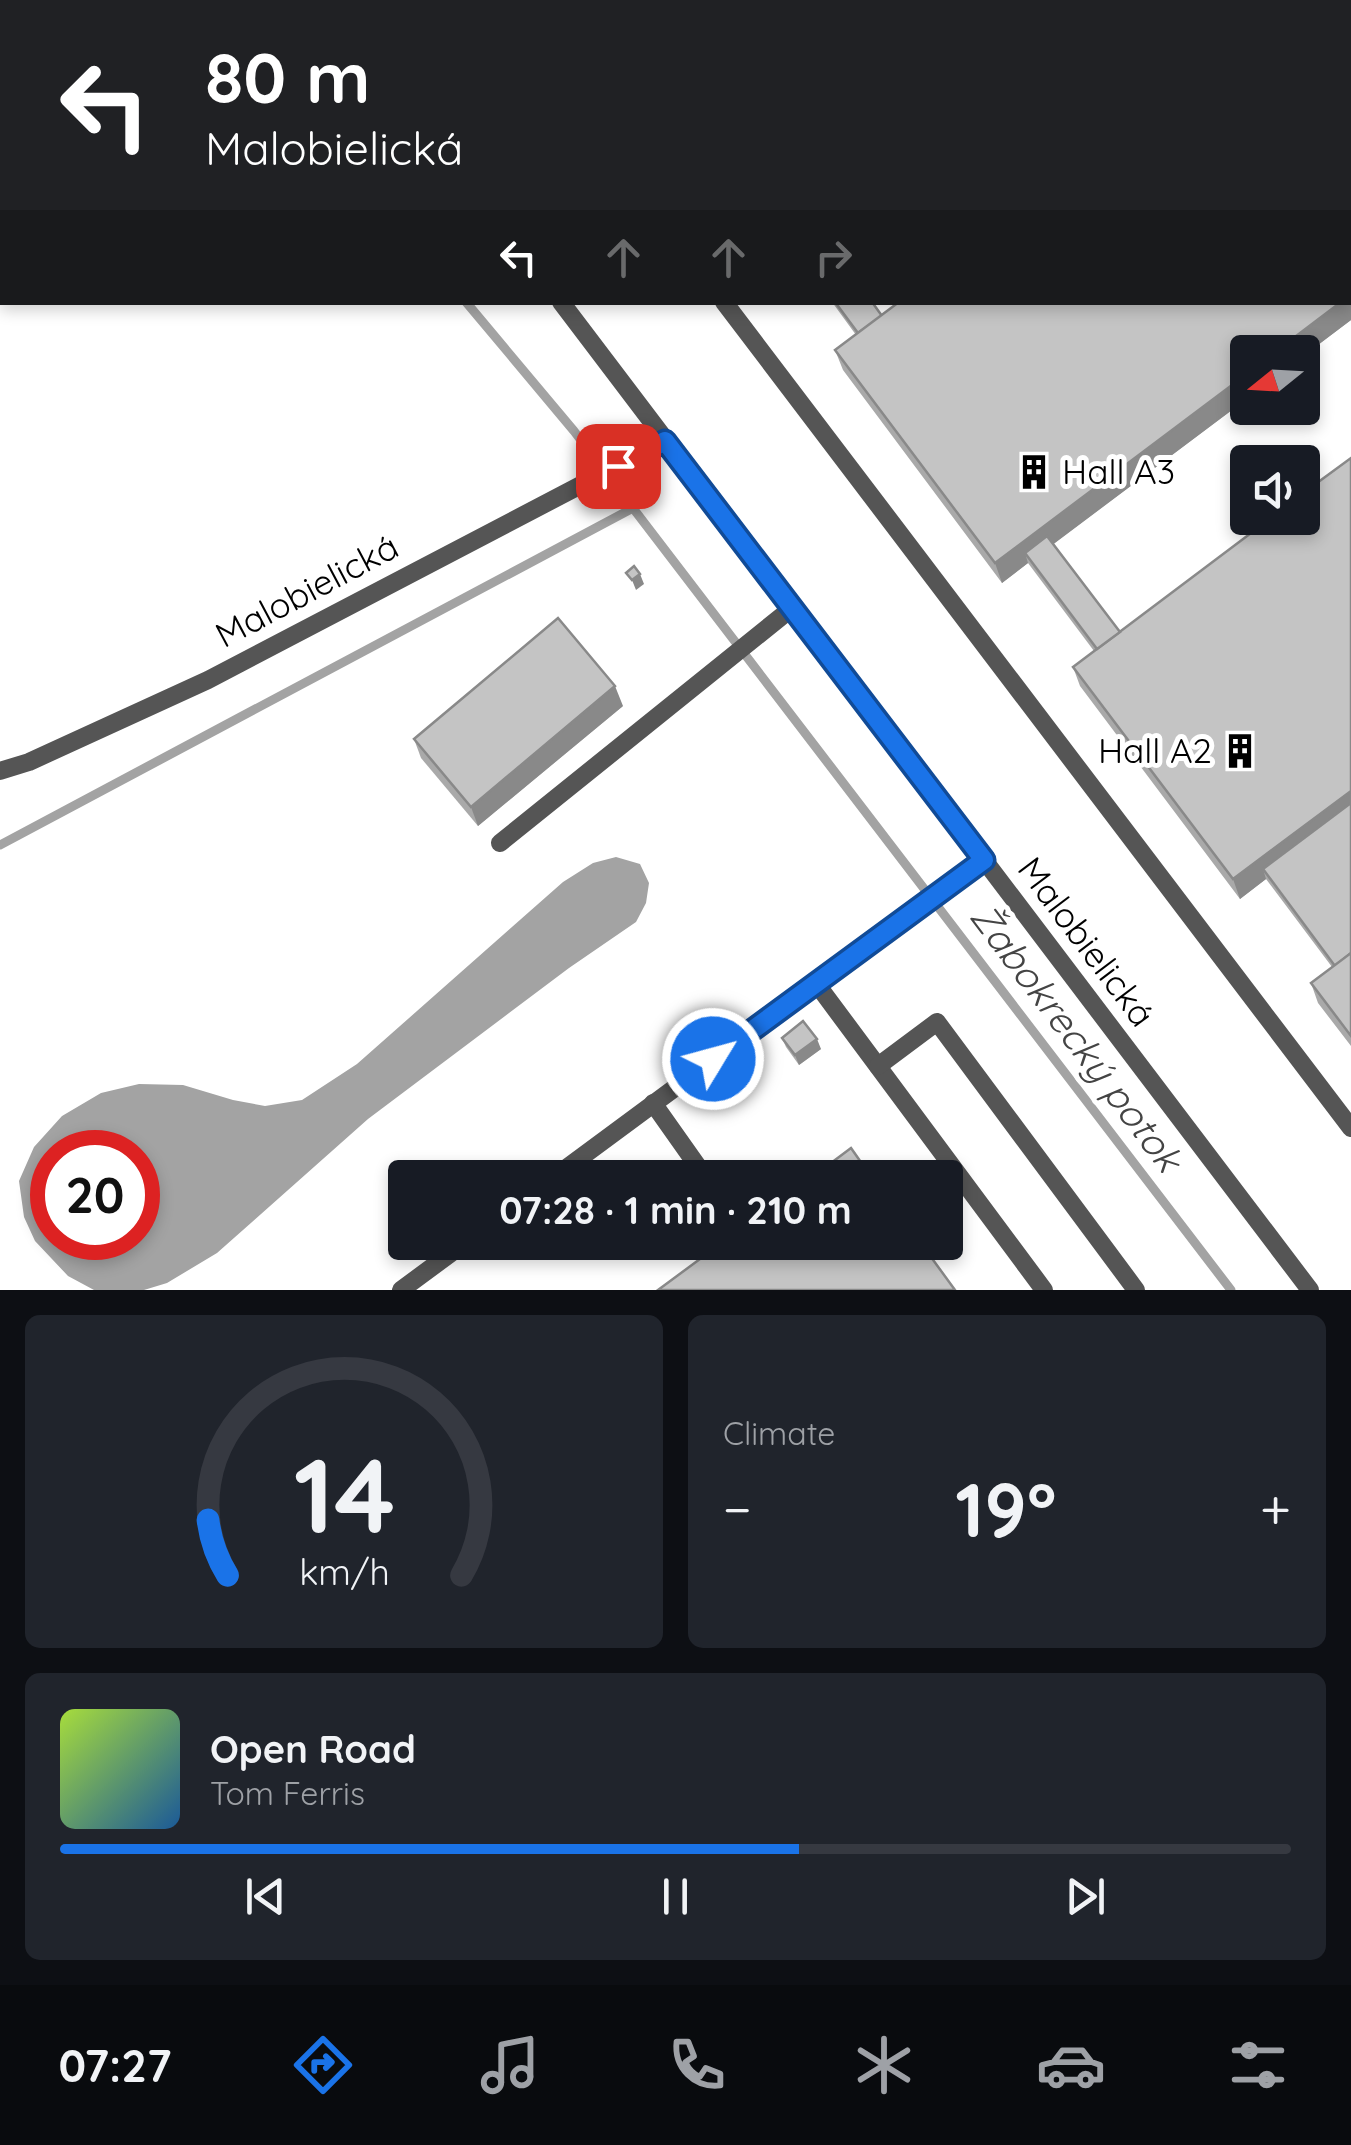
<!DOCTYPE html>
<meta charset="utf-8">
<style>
:root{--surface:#171b24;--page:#20242c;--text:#f1f3f6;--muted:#9ea1a6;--line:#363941;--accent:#1a73e8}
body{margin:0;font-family:Quicksand,sans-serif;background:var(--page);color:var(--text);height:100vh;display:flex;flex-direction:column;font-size:38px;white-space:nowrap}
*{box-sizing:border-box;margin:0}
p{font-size:32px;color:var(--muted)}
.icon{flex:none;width:55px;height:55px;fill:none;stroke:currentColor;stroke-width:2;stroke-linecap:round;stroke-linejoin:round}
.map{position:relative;height:1290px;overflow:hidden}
.sheet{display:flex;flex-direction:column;gap:25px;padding:25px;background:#0d0f14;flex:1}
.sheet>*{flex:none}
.hud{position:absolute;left:0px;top:0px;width:1352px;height:305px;box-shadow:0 5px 15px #0003;background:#202124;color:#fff;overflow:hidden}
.needle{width:65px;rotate:252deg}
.buttons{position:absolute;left:1230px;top:335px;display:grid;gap:20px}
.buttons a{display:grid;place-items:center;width:90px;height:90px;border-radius:10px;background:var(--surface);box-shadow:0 5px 15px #0003;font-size:50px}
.speed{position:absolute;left:30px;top:1130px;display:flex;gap:20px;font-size:50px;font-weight:700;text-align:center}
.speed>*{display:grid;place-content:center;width:130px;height:130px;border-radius:50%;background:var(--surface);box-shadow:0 5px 15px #0003;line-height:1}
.speed .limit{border:15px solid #d22;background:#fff;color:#111}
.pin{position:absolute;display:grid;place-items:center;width:85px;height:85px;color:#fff;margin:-42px;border-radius:20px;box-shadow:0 5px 15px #0006}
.me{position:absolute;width:110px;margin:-55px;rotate:53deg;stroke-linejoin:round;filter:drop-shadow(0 0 8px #0008)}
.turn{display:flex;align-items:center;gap:35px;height:210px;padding:0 40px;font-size:45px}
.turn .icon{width:130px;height:130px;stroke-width:2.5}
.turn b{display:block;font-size:70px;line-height:85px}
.lanes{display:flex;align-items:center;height:95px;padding:0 40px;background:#0003;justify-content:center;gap:50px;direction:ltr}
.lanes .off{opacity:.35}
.big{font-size:75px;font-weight:700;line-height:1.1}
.sheet .widget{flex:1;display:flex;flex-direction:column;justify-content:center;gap:15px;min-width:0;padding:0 35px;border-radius:15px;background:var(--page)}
.sheet .dial{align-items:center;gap:0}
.dial svg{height:260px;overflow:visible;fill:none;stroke:var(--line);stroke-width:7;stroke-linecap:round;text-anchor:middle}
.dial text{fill:var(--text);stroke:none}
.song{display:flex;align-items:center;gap:30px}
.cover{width:120px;height:120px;border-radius:15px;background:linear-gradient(135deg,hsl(80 70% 55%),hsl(210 70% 35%))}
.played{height:10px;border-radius:5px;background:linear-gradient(90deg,var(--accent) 60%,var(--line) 60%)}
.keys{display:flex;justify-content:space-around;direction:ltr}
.heat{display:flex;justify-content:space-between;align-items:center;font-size:55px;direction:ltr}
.sheet .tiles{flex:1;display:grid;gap:25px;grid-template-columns:1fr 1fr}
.widget:last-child{grid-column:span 2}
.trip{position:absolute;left:388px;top:1160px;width:575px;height:100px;border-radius:10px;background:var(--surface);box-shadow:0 5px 15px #0003;font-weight:700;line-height:100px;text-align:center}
.dock{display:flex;height:160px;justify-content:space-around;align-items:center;background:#090b0e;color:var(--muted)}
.dock .icon{width:70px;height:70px}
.dock .selected{color:var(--accent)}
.dock b{font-size:45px;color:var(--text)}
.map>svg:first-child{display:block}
.water{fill:#a3a3a3;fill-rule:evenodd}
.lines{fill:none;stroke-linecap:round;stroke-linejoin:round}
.stream{stroke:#a3a3a3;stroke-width:9}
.lane{stroke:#555;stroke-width:18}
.wall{fill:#a9a9a9}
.shaded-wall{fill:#898989}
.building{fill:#c4c4c4;stroke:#898989;stroke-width:2.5}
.route-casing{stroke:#114b97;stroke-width:25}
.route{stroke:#1a73e8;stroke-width:18}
.labels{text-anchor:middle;stroke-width:10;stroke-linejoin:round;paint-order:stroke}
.poi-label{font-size:35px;fill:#000;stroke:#fff;text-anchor:start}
.street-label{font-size:35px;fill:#000;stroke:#fff}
.water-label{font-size:38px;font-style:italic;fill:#444;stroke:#fff}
</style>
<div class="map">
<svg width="1351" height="1290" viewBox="0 0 1351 1290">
<rect width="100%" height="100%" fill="#fff"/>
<path class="water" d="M616 857 640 864 649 883 646 903 636 922 569 968 368 1119 217 1253 167 1283 144 1290H94L68 1276 35 1241 24 1217 19 1181 34 1147 62 1116 101 1093 139 1084 183 1085 233 1100 265 1106 302 1100 357 1064 563 882 593 863ZM52 1152H138V1238H52Z"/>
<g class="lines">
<g class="stream">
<path d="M212 0 214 2"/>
<path d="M466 302 574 431 1231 1290"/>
<path d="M0 845 633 508"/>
</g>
<g class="lane">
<path d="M335 0 337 2"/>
<path d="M1262 0 1264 2"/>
<path d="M443 2 447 0"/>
<path d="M599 2 602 0"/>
<path d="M1224 2 1227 0"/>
<path d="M1350 117 1351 118"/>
<path d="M561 302 1310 1290"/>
<path d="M724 302 1351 1128"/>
<path d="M0 771 29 762 208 680 665 441"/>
<path d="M500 843 792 608"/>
<path d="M816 983 1044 1290"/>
<path d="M878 1066 937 1022 1136 1290"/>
<path d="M653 1103 706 1178"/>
<path d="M553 1178 983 860"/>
<path d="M401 1290 466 1242"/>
</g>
</g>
<g class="wall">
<path d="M1351 284V320L1302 357V352L1248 398 1053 544 1120 632 1351 458V1046L1318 1003 1311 983 1332 967 1266 879 1240 899 1080 686 1073 667 1094 651 1028 563 1002 583 843 370 835 350 856 335 832 302H872L881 316Z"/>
<path d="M623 706 478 826 421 758 414 739Z"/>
<path d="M782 1038 821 1049 799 1065 786 1047Z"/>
</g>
<g class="shaded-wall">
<path d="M1085 0H1118L1114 2H1081Z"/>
<path d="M1351 295V320L1302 357V352H1275L1341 302H1350Z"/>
<path d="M1248 373V398L1031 561 1025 553 1028 563 1002 583 995 563Z"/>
<path d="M640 574 644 584 636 590 632 580Z"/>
<path d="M615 686 623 706 478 826 471 807Z"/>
<path d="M1351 791V816L1263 869 1266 879 1240 899 1233 879Z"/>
<path d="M817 1039 821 1049 799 1065 795 1055Z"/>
</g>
<g class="building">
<path d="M614 0H1085L1081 2H611Z"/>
<path d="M835 302H872L882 316 858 333Z"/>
<path d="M899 302H1341L1275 352H1248V373L995 563 835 350Z"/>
<path d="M1351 458V791L1233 879 1073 667 1271 518H1302V494Z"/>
<path d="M1047 536 1120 632 1097 649 1025 553Z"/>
<path d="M634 566 640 574 632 580 626 573Z"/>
<path d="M558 618 615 686 471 807 414 739Z"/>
<path d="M1351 803V953L1335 966 1263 869Z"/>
<path d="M1351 953V1036L1311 983Z"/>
<path d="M803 1021 817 1039 795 1055 782 1038Z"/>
<path d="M851 1148 872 1178H811Z"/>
<path d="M723 1242H920L955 1290H658Z"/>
</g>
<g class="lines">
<defs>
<path id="route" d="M618 466 665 441 984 860 713 1059"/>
</defs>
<use href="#route" class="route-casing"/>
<use href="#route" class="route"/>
</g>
<defs>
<symbol id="building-bare" viewBox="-9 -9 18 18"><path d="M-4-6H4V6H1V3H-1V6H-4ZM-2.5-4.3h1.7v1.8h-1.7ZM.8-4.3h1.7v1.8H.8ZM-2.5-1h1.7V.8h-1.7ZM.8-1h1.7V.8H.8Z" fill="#000" stroke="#fff" stroke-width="2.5" paint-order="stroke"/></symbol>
</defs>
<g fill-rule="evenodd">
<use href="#building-bare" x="1009" y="447" width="50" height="50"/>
<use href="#building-bare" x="1215" y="726" width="50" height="50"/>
</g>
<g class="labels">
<g class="poi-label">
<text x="1062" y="484">Hall A3</text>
<text x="1212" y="763" text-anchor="end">Hall A2</text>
</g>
<g class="street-label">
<text transform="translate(307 591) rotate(-28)" y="12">Malobielická</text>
<text transform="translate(1086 942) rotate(53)" y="12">Malobielická</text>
</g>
<g class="water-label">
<text transform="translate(1076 1038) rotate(53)" y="13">Žabokrecký potok</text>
</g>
</g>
</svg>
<div class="buttons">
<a><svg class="needle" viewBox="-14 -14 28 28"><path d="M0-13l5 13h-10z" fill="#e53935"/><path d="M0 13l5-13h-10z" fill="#9ea1a6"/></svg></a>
<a><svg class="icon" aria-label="sound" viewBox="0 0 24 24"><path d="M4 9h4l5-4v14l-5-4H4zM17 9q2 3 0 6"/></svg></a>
</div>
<div class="speed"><div class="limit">20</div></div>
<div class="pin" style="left:618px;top:466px;background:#d93025"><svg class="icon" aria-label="arrive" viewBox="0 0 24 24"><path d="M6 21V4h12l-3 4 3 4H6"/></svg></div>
<svg class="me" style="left:713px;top:1059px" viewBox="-20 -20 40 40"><circle r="17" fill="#1a73e8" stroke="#fff" stroke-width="3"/><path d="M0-11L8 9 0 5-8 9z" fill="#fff"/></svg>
<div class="trip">07:28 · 1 min · 210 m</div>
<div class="hud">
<div class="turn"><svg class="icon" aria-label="left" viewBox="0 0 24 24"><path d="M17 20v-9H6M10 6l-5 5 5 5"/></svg><div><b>80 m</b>Malobielická</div></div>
<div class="lanes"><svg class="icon" aria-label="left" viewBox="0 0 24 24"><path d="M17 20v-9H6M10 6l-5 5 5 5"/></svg><svg class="icon off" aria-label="ahead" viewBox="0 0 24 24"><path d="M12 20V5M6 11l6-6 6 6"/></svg><svg class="icon off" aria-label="ahead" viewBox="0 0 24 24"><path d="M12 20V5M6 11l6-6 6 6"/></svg><svg class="icon off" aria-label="right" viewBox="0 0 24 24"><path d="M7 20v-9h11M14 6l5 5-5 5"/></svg></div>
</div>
</div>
<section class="sheet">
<div class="tiles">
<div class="widget dial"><svg viewBox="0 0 100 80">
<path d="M14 69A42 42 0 1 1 86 69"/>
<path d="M14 69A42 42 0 0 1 8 52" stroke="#1a73e8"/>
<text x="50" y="56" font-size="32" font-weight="700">14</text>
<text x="50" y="72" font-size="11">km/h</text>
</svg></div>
<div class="widget"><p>Climate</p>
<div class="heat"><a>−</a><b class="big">19°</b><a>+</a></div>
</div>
<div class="widget">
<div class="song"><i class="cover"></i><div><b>Open Road</b><p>Tom Ferris</p></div></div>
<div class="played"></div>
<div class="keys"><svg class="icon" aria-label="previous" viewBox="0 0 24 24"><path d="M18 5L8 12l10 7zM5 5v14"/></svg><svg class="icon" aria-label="pause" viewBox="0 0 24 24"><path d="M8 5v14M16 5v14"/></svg><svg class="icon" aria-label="next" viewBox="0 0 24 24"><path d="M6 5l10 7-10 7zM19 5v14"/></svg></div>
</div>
</div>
</section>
<nav class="dock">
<b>07:27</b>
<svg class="icon selected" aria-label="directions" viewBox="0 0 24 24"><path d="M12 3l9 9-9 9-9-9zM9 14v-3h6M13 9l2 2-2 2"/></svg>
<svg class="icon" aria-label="music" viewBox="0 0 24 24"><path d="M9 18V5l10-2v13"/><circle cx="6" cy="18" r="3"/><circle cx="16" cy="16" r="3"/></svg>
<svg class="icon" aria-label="phone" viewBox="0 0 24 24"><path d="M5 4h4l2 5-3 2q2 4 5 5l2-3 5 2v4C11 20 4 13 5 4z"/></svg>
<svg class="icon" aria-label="climate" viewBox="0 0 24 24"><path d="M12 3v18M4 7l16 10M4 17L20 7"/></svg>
<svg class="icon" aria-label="car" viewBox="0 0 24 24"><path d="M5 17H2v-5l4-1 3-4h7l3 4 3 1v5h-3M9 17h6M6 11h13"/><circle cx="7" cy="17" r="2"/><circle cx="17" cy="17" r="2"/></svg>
<svg class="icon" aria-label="filters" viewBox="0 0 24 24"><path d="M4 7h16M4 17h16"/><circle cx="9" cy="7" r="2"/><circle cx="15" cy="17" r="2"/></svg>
</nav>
